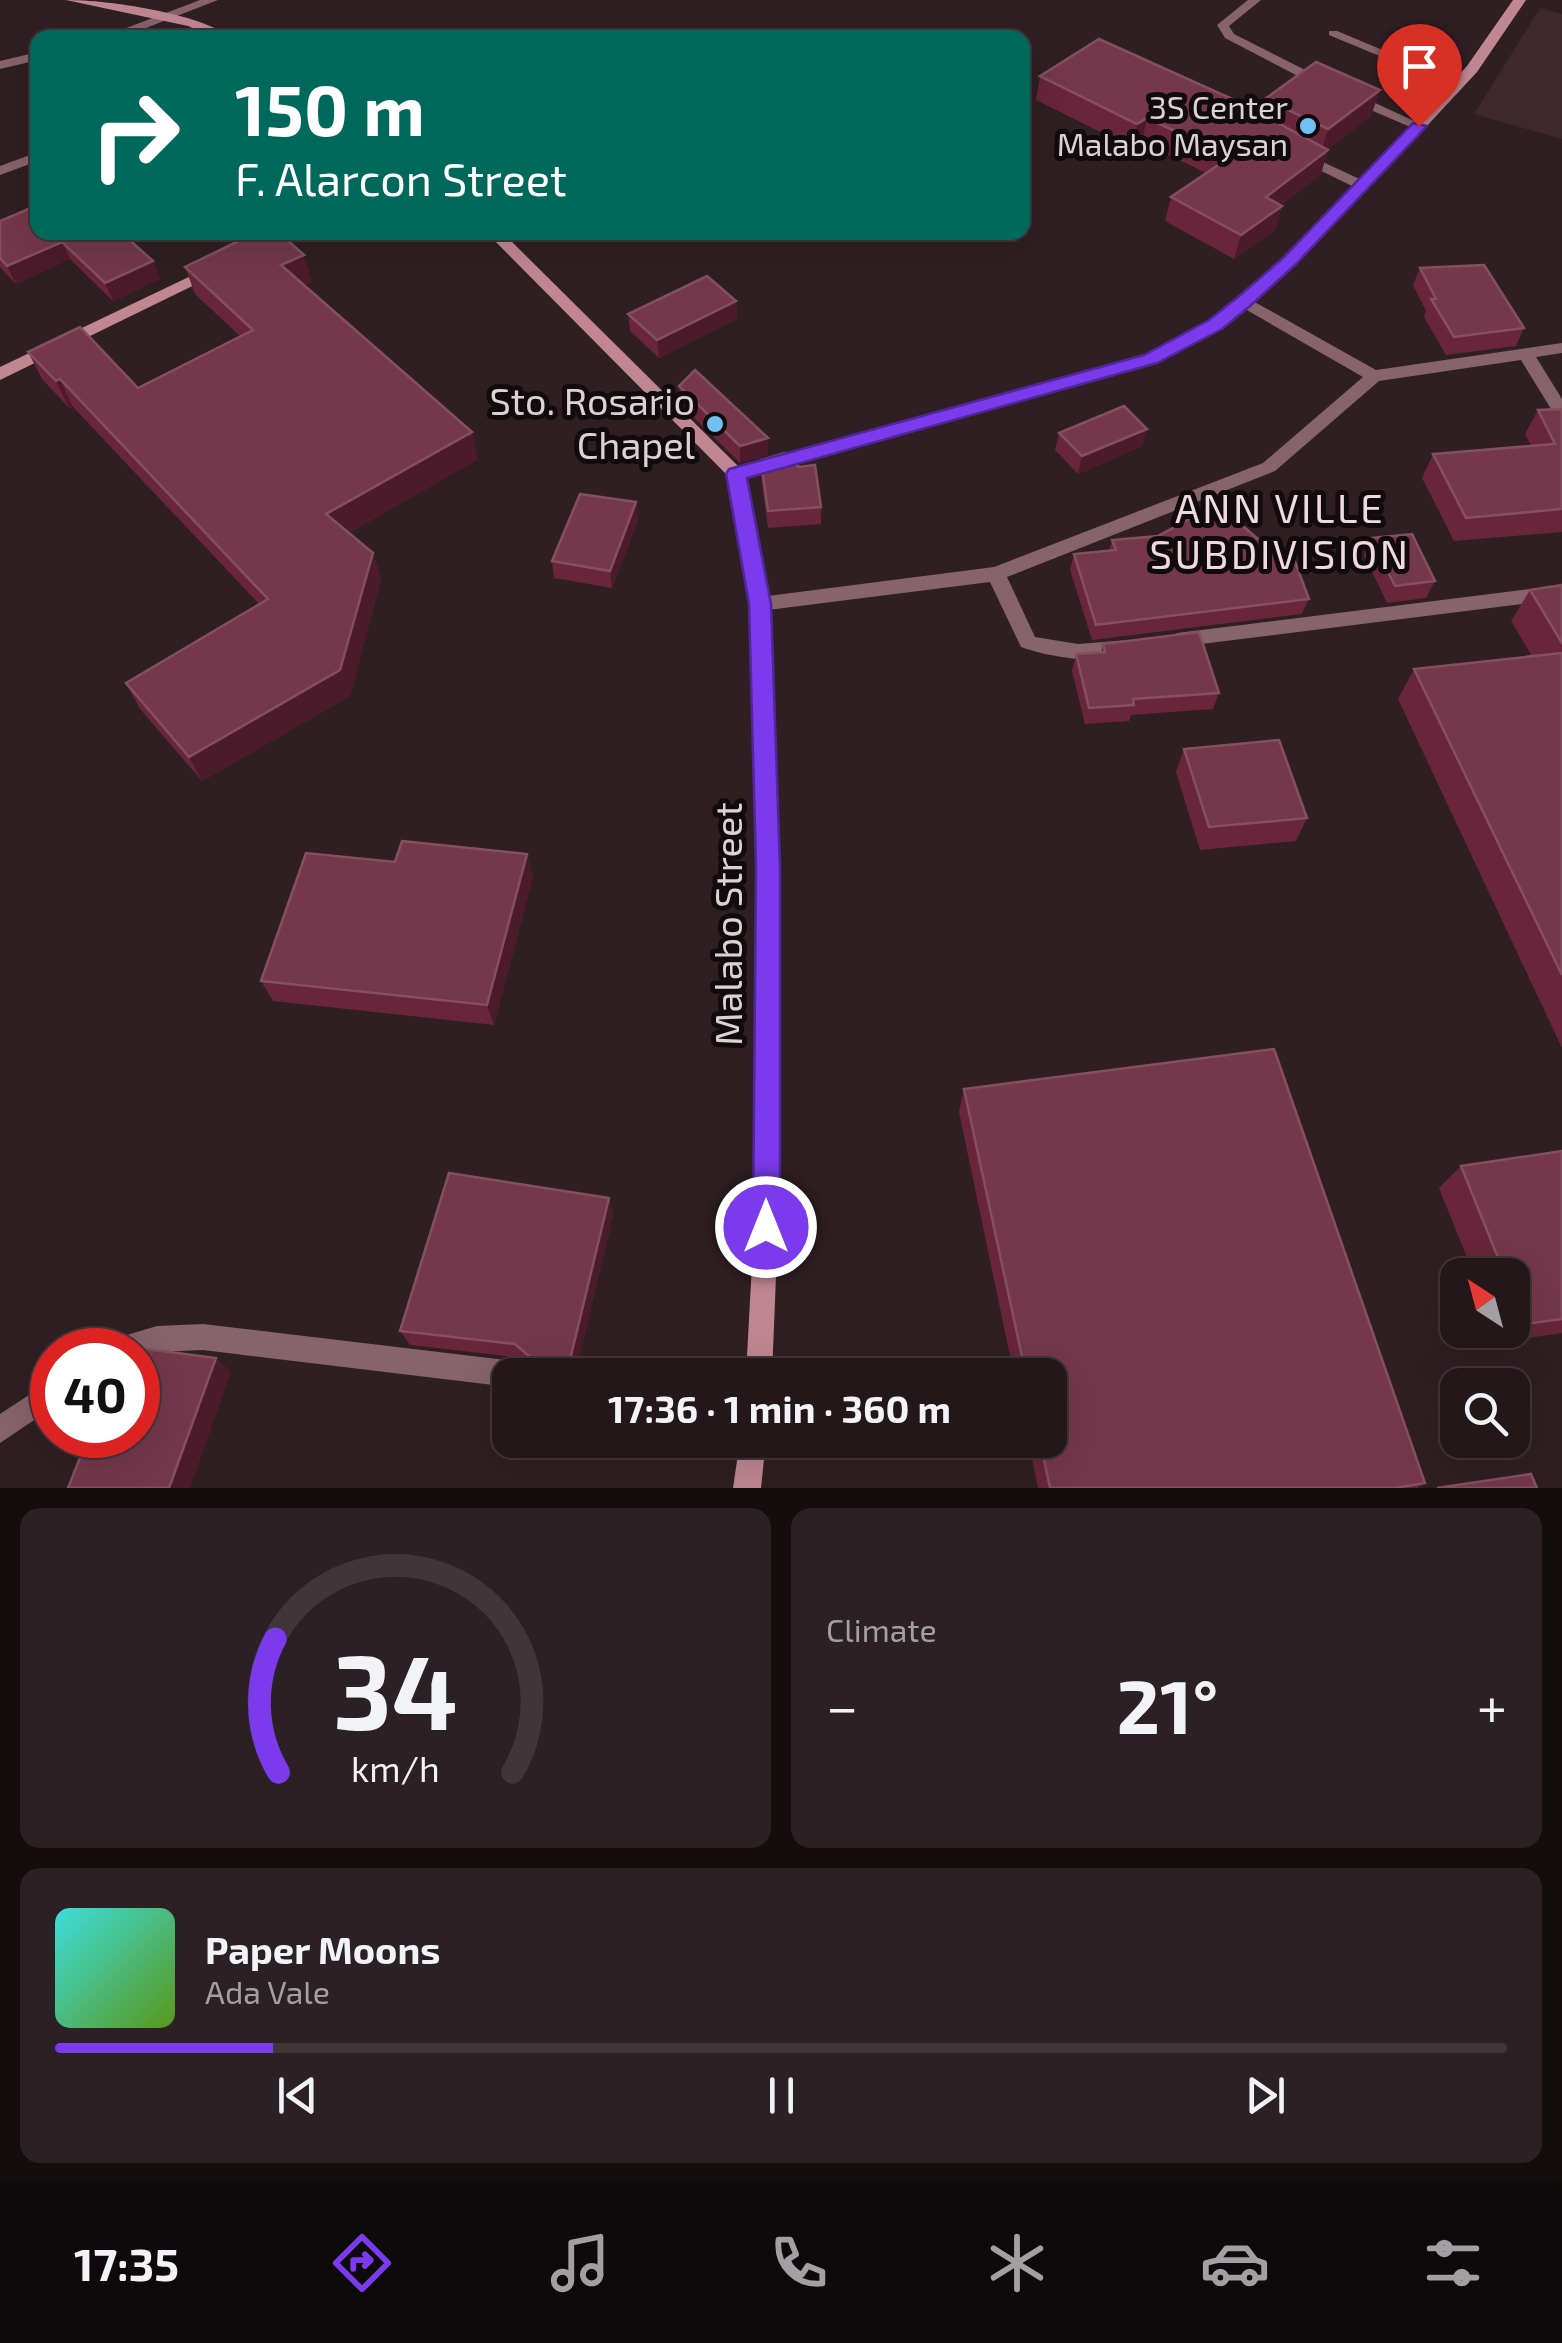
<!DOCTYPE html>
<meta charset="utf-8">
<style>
:root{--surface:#23171a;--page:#2b2023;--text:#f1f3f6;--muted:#a39fa2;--line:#403639;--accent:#7c3aed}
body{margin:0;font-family:"Exo 2",sans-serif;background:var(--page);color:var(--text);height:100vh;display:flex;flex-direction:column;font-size:38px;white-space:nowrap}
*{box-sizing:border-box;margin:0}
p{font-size:32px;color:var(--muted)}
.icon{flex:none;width:55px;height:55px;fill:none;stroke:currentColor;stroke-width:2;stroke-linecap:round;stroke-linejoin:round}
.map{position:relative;height:1488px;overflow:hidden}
.drawer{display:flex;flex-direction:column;gap:20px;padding:20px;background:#130d0e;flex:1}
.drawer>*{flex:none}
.top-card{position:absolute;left:30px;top:30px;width:1000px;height:210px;border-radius:20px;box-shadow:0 10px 40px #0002,0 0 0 2px var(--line);background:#00695c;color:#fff;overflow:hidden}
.needle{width:65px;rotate:324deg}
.tools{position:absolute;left:1440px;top:1258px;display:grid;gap:20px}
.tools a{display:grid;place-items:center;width:90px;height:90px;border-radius:20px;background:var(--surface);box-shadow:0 10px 40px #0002,0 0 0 2px var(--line);font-size:50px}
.speed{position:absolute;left:30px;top:1328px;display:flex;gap:20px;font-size:50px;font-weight:700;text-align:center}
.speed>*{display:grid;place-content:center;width:130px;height:130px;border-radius:50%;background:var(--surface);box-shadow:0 10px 40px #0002,0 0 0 2px var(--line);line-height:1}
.speed .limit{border:15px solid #d22;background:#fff;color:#111}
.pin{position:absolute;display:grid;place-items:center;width:85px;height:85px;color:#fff;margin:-102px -42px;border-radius:50% 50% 50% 0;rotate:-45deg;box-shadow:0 0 10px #0007}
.pin .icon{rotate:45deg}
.me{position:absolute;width:110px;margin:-55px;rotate:0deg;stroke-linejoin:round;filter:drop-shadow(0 0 8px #0008)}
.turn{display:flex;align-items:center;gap:35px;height:210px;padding:0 40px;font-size:45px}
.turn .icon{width:130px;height:130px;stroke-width:2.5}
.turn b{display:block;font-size:70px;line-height:85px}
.big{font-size:75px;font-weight:700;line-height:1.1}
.drawer .card{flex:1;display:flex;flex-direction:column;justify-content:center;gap:15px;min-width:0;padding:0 35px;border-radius:20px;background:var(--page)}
.drawer .dial{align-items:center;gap:0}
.dial svg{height:260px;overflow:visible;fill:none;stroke:var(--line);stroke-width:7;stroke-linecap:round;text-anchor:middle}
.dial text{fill:var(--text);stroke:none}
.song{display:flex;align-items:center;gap:30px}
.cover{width:120px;height:120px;border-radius:15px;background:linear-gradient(135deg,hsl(180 70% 55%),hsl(90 70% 35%))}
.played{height:10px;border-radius:5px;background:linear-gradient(90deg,var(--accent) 15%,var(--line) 15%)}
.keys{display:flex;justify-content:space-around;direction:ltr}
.heat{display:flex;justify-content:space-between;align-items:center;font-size:55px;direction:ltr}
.drawer .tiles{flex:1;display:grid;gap:20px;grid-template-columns:1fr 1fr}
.card:last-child{grid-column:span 2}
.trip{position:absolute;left:492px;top:1358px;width:575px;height:100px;border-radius:20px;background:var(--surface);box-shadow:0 10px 40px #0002,0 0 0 2px var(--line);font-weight:700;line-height:100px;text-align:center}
.tab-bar{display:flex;height:160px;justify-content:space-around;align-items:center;background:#0e090a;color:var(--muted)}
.tab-bar .icon{width:70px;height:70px}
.tab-bar .on{color:var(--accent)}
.tab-bar b{font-size:45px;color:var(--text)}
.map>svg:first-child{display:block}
.built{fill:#3e282d}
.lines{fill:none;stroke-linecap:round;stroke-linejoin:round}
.lane{fill:#87636b;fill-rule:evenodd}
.street{fill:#87636b;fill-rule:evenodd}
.secondary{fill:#c08793;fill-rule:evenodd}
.wall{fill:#68253b}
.shaded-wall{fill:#4c1b2b}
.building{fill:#74374c;stroke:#845061;stroke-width:2.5}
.route{fill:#7c3aed;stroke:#51269a;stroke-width:2.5}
.poi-dot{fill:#71c1f5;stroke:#120b0d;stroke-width:4}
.labels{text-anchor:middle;stroke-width:10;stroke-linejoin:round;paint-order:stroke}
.far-poi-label{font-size:32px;fill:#dcd1d3;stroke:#120b0d;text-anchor:end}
.poi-label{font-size:38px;fill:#dcd1d3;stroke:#120b0d;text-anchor:end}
.street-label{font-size:38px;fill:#dcd1d3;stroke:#120b0d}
.neighbourhood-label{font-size:40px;letter-spacing:2.5px;fill:#efdade;stroke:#120b0d}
</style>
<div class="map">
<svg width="1562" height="1488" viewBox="0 0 1562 1488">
<rect width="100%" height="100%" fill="#2f1f23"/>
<path class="built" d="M1540 8 1562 14V139L1474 114Z"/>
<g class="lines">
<g class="lane">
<path d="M1248 0H1261L1229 26 1234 34 1323 79V85H1315L1225 38 1217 25Z"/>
<path d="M1329 31H1337L1464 84 1454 87 1329 35Z"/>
<path d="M1352 96H1360L1425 126 1415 129 1352 102Z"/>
<path d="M1301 152 1364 181 1365 184 1359 188 1354 187 1297 159 1295 156Z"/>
</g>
<g class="street">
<path d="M200 0H218L120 38H100Z"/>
<path d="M38 52V60L0 69V61Z"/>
<path d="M38 152V161L0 175V166Z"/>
<path d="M1244 296 1376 370 1562 343V353L1536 357 1562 399V419L1556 417 1521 360 1379 381 1275 471 1007 577 1035 637 1078 644 1129 640 1139 647C1120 670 1047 657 1021 647L990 582 760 611 753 609 751 604 753 599 760 597 994 567 1263 463 1363 377 1238 305 1236 301Z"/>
<path d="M1562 585V599L1177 647 1167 640 1177 633Z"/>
<path d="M203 1324 522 1362 531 1366 535 1375H510V1387L203 1350 157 1352 138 1357V1350H103L107 1341 157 1326Z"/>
<path d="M52 1380V1408L0 1443V1414Z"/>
</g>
<g class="secondary">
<path d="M66 0C109 0 198 13 233 38H215L188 26Z"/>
<path d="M1513 0H1526L1477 72 1424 129 1294 265 1221 328 1157 363 745 478 769 604 779 867 778 1227 772 1375H746L754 1227 757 867 751 604 728 476 486 232H502L739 467 1145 355 1209 320 1284 259 1414 123 1467 66Z"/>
<path d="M279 232H299L263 252 258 254 250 249Z"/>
<path d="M214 265 219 267V273L0 380V367Z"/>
<path d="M740 1440H766L761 1488H733Z"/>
</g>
</g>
<g class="wall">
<path d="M1040 76 1260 114 1265 99 1371 116 1328 149 1321 174 1281 205 1282 206 1275 230 1234 259 1165 221 1171 197 1206 173 1142 142 1133 148 1036 100Z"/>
<path d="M0 221 111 240 153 261 160 279 113 301 70 259 16 284 0 267Z"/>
<path d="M185 267 312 282 305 286 478 459 349 533 373 553 381 579 350 696 202 781 140 709 126 683 259 604 73 407 69 408 42 379 28 352 138 388 240 336 195 294Z"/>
<path d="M1420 268 1524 328 1516 346 1446 355 1424 317 1426 311 1413 285Z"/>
<path d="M736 301 737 319 659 358 630 331 628 314Z"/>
<path d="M679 386 768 455 740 463 680 404Z"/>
<path d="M1562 409V532L1454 541 1422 478 1433 454 1531 446 1525 434 1538 410Z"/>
<path d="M1147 429 1142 446 1078 474 1055 450 1059 433Z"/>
<path d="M761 460 821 507V524L768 528 761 477Z"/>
<path d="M636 502 638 520 612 588 554 578 552 561Z"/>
<path d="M1371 538 1435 581 1426 598 1387 603 1364 555Z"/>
<path d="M1112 540 1309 599 1302 614 1092 640 1070 570 1074 554 1109 551Z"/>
<path d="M1562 585V1048L1398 699 1414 669 1532 656 1511 621 1530 590Z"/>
<path d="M1103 644 1219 693 1213 709 1131 715 1129 721 1085 724 1072 671 1076 654 1101 653Z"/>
<path d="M1184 749 1307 818 1296 841 1200 850 1176 772Z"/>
<path d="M395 862 533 876 494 1025 273 1001 261 981Z"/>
<path d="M964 1089 1425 1483 1417 1488H1038L1028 1440H1050V1375H1014L959 1112Z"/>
<path d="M1562 1151V1333L1501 1342 1496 1330H1512V1275H1474L1439 1188 1461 1166Z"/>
<path d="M609 1198 613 1215 575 1375H563L537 1370 522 1358 410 1345 400 1331Z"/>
</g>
<g class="shaded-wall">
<path d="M1380 90 1371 116 1320 155 1328 129Z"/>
<path d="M1147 118 1142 142 1133 148 1137 124Z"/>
<path d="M1328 150 1321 174 1259 221 1266 197Z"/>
<path d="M1282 206 1275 230 1234 259 1241 235Z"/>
<path d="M62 242 70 259 16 284 7 266Z"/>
<path d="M304 255 312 282 290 293 281 265Z"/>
<path d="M153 261 160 279 113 301 105 283Z"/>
<path d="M736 301 737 319 659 358 657 340Z"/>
<path d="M60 379 73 407 69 408 56 381Z"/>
<path d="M1147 429 1142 446 1078 474 1082 456Z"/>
<path d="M472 432 478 459 335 541 326 514Z"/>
<path d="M768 438V455L740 463V446Z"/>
<path d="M636 502 638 520 612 588 610 571Z"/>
<path d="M373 553 381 579 350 696 202 781 189 757Z"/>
<path d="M527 854 533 876 494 1025 487 1005Z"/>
<path d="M609 1198 613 1215 575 1375H574L569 1364Z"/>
<path d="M216 1358 231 1372 190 1488H169Z"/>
</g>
<g class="building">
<path d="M1099 39 1237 101 1328 150 1266 197 1282 206 1241 235 1171 197 1230 157 1147 118 1137 124 1040 76Z"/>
<path d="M1316 62 1380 90 1328 129 1265 99Z"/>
<path d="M38 205V232H103L111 240 123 234 153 261 105 283 62 242 7 266 0 258V221Z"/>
<path d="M257 232H278L304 255 281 265 472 432 326 514 373 553 340 670 189 757 126 683 268 599 60 379 56 381 28 352 80 327 138 388 253 330 185 267Z"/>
<path d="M1484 265 1524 328 1454 337 1431 299H1436L1420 268Z"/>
<path d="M707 276 736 301 657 340 628 314Z"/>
<path d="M695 370 768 438 740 446 679 386Z"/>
<path d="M1124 406 1147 429 1082 456 1059 433Z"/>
<path d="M1562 409V509L1466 518 1433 454 1555 444 1538 410Z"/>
<path d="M785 453 799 467 815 465 821 507 768 511 761 460Z"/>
<path d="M580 494 636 502 610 571 552 561Z"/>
<path d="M1217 504 1279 557 1293 556 1309 599 1096 625 1074 554 1116 550 1112 540 1158 536Z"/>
<path d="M1412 534 1435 581 1395 586 1371 538Z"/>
<path d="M1562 585V643L1530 590Z"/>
<path d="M1199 632 1219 693 1133 699 1134 705 1089 708 1076 654 1105 652 1103 644Z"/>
<path d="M1562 653V975L1414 669Z"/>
<path d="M1279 740 1307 818 1209 827 1184 749Z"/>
<path d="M402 841 527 854 487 1005 261 981 306 853 395 862Z"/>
<path d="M1274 1049 1425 1483 1395 1488H1050L1040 1440H1050V1375H1026L964 1089Z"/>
<path d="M1562 1151V1319L1526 1324 1512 1292V1275H1505L1461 1166Z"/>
<path d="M449 1173 609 1198 569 1364 530 1357 515 1344 400 1331Z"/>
<path d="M124 1346 216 1358 169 1488H68L89 1435H138V1350H122Z"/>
<path d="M1531 1474 1537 1488H1437Z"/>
</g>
<path class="route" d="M1413 123 1427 126 1295 265 1250 306 1222 329 1157 363 747 478 771 604 780 867V1227L776 1237 766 1241 757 1237 753 1227 756 867 749 604 726 474 729 469 1144 355 1209 320 1238 297 1283 258Z"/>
<g class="poi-dot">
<circle cx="1308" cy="126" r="10"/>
<circle cx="715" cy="424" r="10"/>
</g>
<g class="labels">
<g class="far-poi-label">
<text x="1288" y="119">3S Center<tspan x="1288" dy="37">Malabo Maysan</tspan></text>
</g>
<g class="poi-label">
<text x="695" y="415">Sto. Rosario<tspan x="695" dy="44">Chapel</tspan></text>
</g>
<g class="street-label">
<text transform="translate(729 924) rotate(-90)" y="13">Malabo Street</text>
</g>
<g class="neighbourhood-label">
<text x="1280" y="523">ANN VILLE<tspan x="1280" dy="46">SUBDIVISION</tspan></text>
</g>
</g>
</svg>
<div class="tools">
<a><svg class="needle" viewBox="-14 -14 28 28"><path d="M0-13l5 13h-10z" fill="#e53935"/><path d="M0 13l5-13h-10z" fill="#a39fa2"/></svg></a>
<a><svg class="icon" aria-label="search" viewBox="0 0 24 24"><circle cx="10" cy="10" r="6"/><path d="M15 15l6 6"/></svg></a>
</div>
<div class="speed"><div class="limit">40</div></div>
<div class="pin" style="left:1419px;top:126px;background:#d93025"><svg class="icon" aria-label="arrive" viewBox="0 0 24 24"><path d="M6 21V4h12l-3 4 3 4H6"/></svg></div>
<svg class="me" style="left:766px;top:1227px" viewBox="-20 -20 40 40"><circle r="17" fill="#7c3aed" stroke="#fff" stroke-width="3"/><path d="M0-11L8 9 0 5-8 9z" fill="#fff"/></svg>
<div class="trip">17:36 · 1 min · 360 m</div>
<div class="top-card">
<div class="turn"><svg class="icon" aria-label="right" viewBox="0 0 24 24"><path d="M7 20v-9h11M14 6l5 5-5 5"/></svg><div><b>150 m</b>F. Alarcon Street</div></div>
</div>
</div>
<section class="drawer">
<div class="tiles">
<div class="card dial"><svg viewBox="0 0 100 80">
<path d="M14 69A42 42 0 1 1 86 69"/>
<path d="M14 69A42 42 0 0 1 13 28" stroke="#7c3aed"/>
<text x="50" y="56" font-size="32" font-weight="700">34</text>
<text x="50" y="72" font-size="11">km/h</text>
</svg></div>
<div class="card"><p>Climate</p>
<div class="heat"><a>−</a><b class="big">21°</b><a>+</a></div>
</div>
<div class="card">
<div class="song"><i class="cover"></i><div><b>Paper Moons</b><p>Ada Vale</p></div></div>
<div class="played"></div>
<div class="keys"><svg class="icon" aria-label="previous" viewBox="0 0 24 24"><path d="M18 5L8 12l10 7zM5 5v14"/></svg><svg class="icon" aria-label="pause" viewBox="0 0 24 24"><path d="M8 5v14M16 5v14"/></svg><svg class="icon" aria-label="next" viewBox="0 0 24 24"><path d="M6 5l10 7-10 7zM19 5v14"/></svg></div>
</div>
</div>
</section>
<nav class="tab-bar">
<b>17:35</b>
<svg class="icon on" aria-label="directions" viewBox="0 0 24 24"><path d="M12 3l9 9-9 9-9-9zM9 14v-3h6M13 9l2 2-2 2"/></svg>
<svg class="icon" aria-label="music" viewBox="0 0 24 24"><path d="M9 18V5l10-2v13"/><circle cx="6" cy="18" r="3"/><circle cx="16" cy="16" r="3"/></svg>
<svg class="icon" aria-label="phone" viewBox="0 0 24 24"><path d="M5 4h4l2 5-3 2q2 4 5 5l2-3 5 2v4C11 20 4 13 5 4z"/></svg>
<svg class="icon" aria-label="climate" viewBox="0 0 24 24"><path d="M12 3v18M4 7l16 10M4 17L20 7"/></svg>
<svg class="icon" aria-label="car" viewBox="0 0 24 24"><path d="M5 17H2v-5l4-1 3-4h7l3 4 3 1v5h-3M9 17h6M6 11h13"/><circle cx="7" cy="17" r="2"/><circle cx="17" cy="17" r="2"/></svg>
<svg class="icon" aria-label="filters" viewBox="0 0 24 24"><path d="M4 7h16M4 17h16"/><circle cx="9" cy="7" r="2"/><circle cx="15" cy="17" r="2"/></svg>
</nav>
